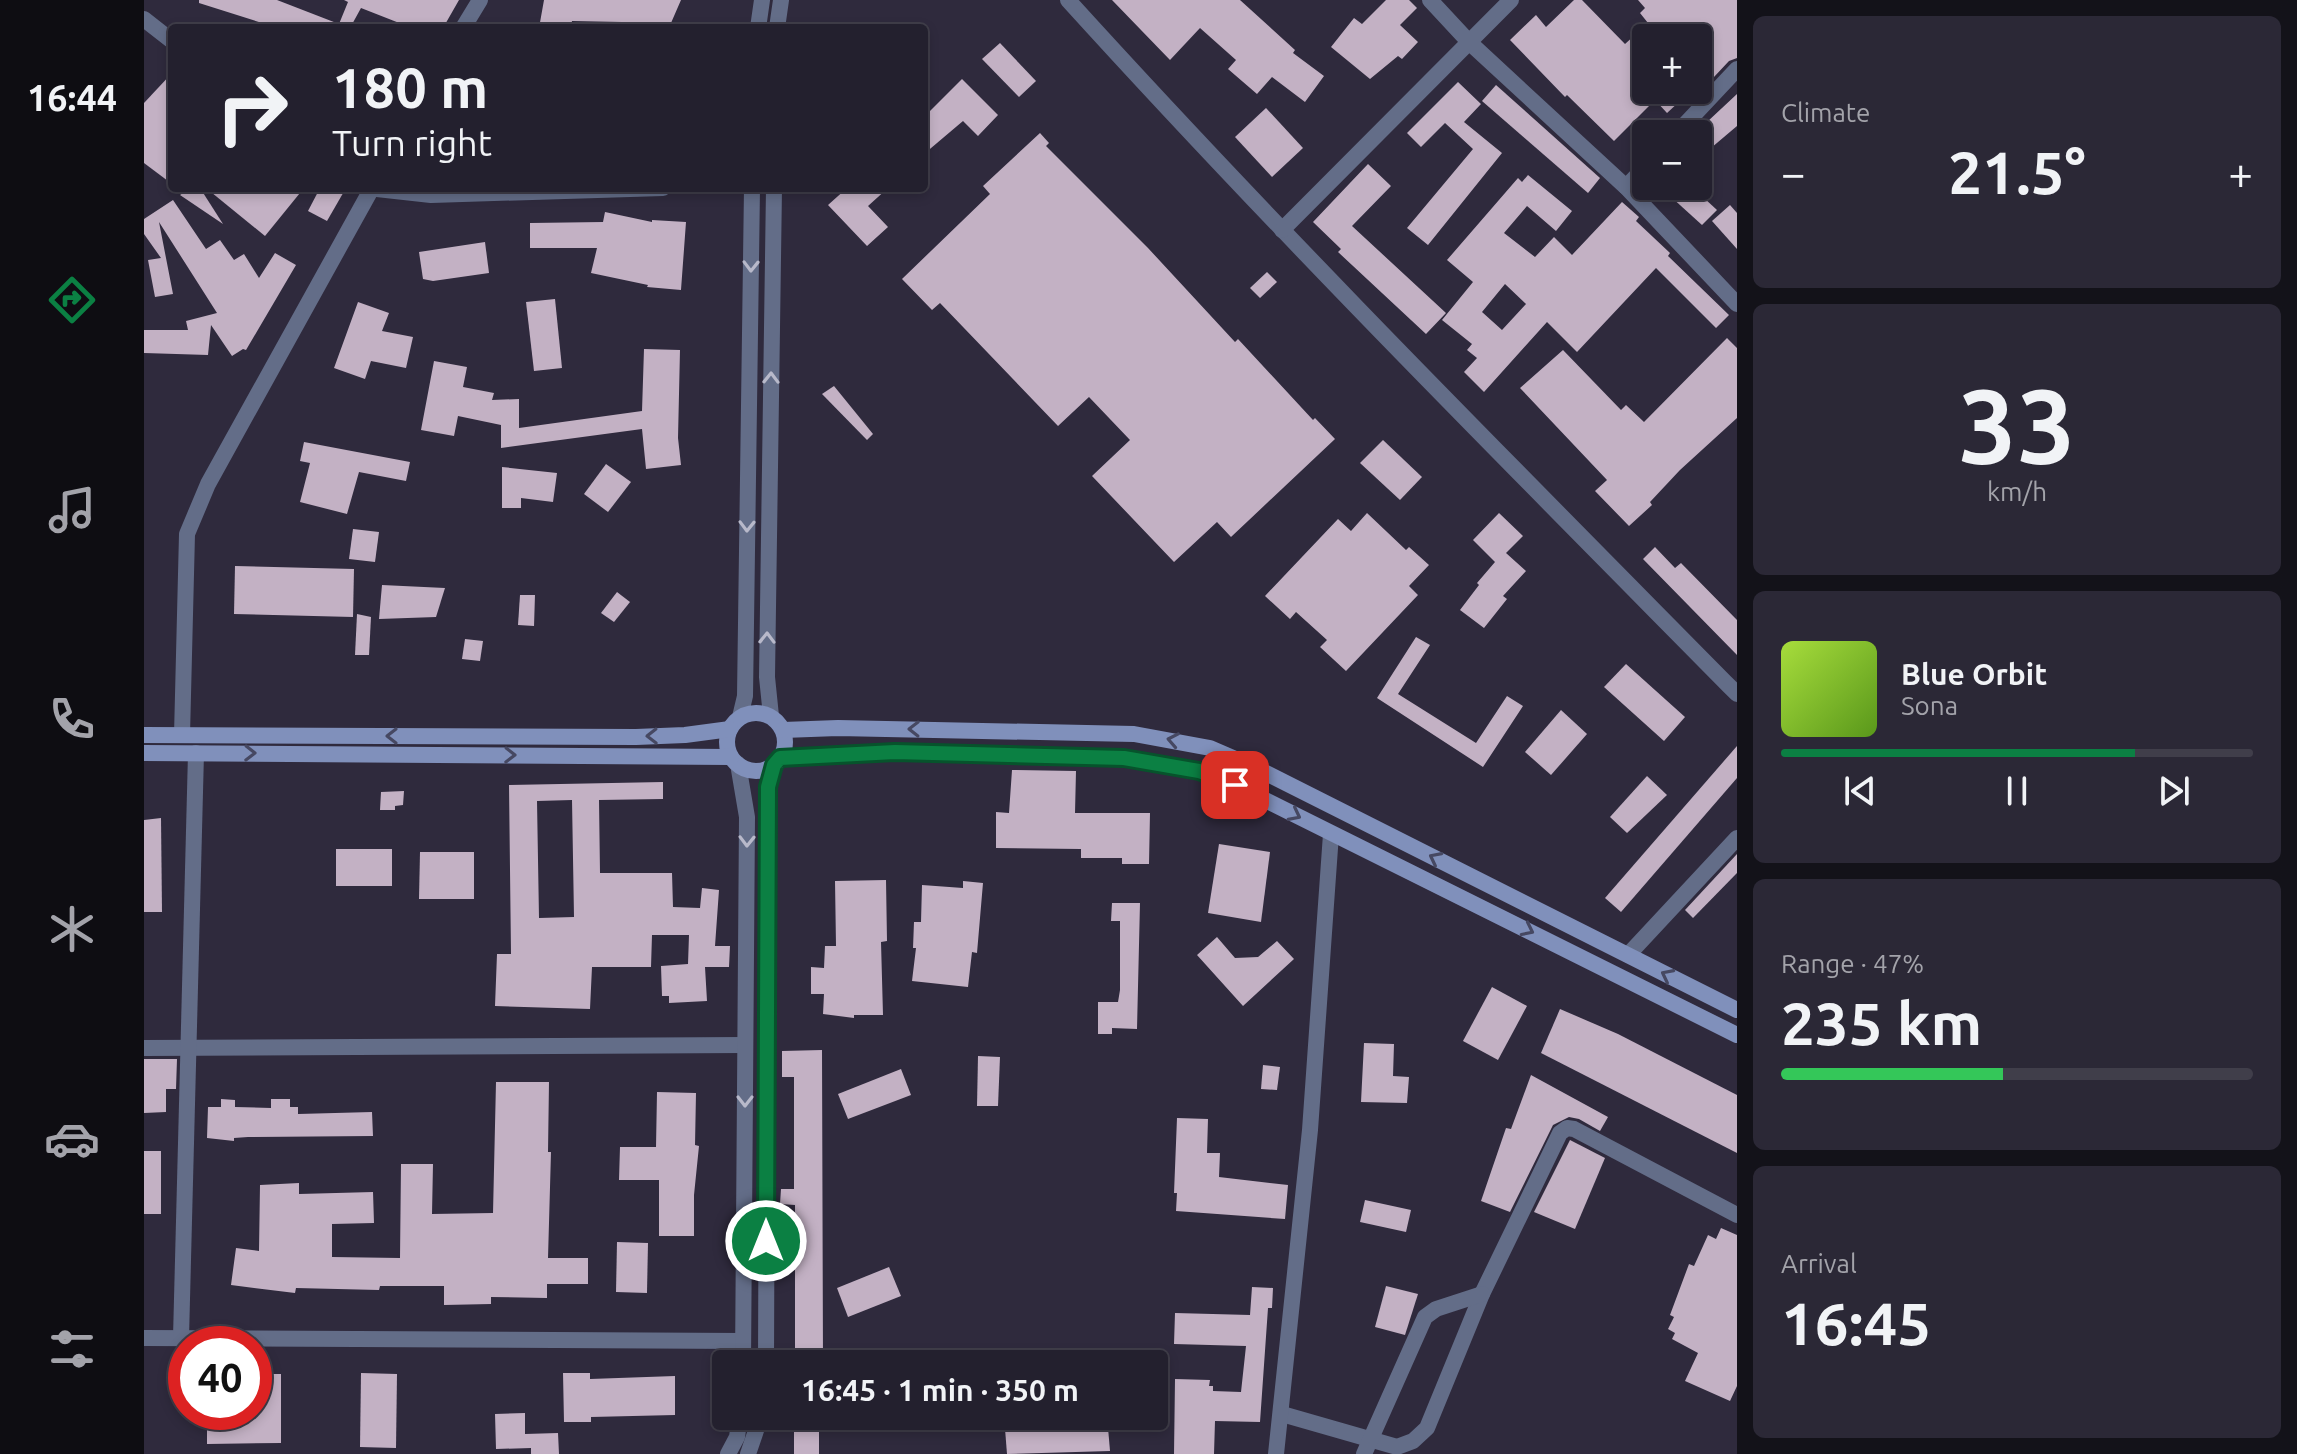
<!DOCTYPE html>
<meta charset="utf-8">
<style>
:root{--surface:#23202e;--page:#2b2836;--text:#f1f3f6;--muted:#a3a3aa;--line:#403e4a;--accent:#0b8043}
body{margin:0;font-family:Ubuntu,sans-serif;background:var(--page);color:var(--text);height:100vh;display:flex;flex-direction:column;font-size:30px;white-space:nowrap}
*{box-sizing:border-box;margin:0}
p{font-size:26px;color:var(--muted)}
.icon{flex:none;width:44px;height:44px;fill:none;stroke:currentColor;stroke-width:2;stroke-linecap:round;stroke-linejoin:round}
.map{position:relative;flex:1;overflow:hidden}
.panel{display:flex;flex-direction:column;gap:16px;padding:16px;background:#131219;width:560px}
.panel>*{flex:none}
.hud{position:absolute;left:24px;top:24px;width:760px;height:168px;border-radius:8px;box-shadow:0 4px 12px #0003,0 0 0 2px var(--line);background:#23202e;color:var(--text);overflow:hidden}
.tools{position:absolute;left:1488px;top:24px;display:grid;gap:16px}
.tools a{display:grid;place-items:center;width:80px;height:80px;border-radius:8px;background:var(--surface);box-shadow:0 4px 12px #0003,0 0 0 2px var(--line);font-size:40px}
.speed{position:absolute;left:24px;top:1326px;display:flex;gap:16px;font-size:40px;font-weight:700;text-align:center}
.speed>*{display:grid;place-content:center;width:104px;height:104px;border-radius:50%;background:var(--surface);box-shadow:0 4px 12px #0003,0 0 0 2px var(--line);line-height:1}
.speed .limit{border:12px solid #d22;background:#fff;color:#111}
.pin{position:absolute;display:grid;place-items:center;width:68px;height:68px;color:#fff;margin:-34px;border-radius:16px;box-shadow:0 4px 12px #0006}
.me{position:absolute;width:88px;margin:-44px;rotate:0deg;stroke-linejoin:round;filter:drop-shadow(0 0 6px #0008)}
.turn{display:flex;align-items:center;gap:28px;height:168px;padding:0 32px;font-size:36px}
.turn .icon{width:104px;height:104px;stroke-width:2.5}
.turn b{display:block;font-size:56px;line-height:68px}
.big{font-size:60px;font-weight:700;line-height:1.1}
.panel .tile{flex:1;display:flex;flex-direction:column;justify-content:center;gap:12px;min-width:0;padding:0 28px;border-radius:12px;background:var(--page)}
.panel .dial{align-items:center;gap:0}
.dial b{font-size:104px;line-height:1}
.song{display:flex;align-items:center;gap:24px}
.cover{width:96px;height:96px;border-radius:12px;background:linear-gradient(135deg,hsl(80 70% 55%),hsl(90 70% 35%))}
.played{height:8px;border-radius:4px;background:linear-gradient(90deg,var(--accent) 75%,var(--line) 75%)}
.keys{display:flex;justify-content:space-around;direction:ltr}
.heat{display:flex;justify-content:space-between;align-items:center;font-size:44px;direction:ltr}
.charge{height:12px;border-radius:6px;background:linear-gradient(90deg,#34c759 47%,var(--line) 0)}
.trip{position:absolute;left:568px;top:1350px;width:456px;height:80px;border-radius:8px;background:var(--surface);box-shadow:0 4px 12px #0003,0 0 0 2px var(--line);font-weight:700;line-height:80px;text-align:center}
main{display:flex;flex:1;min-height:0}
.tabs{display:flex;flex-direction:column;width:144px;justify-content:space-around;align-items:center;background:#0e0d12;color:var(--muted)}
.tabs .icon{width:56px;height:56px}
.tabs .selected{color:var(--accent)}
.tabs b{font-size:36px;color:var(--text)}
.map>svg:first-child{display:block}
.building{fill:#c3b1c4;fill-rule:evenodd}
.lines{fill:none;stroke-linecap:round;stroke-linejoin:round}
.minor{stroke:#636d88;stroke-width:16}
.tertiary{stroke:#636d88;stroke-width:16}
.secondary{stroke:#8090bb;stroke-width:16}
.oneway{stroke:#b8b9ca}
.oneway2{stroke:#464862}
.route-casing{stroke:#07532c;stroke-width:20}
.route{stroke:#0b8043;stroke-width:14}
</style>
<main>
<nav class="tabs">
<b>16:44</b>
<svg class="icon selected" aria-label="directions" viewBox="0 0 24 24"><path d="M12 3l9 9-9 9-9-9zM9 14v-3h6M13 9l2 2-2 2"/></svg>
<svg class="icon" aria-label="music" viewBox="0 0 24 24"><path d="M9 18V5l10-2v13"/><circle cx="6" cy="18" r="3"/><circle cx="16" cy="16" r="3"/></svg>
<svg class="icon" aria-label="phone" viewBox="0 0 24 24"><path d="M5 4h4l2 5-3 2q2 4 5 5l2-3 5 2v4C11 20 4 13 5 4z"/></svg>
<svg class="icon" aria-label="climate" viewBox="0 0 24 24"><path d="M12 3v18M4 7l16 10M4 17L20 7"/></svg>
<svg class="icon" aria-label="car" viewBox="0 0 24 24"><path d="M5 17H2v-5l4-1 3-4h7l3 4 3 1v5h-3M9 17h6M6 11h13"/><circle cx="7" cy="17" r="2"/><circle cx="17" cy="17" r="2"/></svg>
<svg class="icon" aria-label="filters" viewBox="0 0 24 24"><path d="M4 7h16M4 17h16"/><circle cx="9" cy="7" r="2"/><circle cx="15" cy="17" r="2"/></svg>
</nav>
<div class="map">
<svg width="1593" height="1454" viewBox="0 0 1593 1454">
<rect width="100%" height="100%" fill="#2f2a3d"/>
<g class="building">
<path d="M55 0H133L195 24 204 2 200 0H315L299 28H268L217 8 206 28H134L55 3Z"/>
<path d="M400 0H537L527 23 428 21 427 26 410 22 409 28H395Z"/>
<path d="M968 0H1096L1151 50 1149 53 1180 76 1161 102 1128 77 1113 94 1084 69 1092 60 1056 28 1026 60Z"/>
<path d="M1242 0H1265L1273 8 1256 25 1274 42 1258 59 1254 56 1226 79 1187 47 1210 18 1218 24Z"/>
<path d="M1430 0H1438L1481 44 1504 23 1496 13 1501 8 1494 0H1593V58L1585 61 1554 94V38H1502V43L1490 54 1502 66V90H1548L1523 113 1511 100 1470 141 1423 95 1421 97 1366 40 1392 15 1402 27Z"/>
<path d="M856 43 892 81 875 97 838 59Z"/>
<path d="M28 73V184L0 163V103Z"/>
<path d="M818 79 854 115 834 136 819 121 780 154V117Z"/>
<path d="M1314 82 1337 104 1320 122 1358 153 1284 245 1263 228 1329 149 1301 123 1277 147 1263 133Z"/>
<path d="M1352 85 1456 178 1444 193 1338 101Z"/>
<path d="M1593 94V126L1554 159V127L1561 119 1563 122Z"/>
<path d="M1122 108 1159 148 1128 177 1091 137Z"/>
<path d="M896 133 905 143 902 146 1004 248 1091 342 1094 339 1169 420 1171 418 1191 439 1087 537 1073 522 1030 562 948 476 986 440 945 397 914 426 796 303 788 310 758 279 846 194 839 186Z"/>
<path d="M1224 164 1247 186 1208 226 1302 313 1282 334 1194 252 1197 249 1169 222Z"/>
<path d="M1384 175 1428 211 1412 231 1383 206 1360 233 1391 257 1410 237 1428 255 1478 202 1495 217 1492 221 1526 253 1524 256 1585 315 1572 328 1512 268 1433 352 1403 322 1340 392 1320 372 1333 358 1323 350 1328 344 1298 320 1329 282 1303 260 1374 178 1378 182ZM1361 284 1382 304 1358 330 1338 312Z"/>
<path d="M1515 186H1547L1573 210 1558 225Z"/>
<path d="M46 188H56L79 224 36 195Z"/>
<path d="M62 188H160L121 236Z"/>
<path d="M176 188H202L183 221 164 211Z"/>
<path d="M703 188H744L724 206 744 227 723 246 684 205Z"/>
<path d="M29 200 62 249 76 240 90 260 100 254 115 278 131 253 152 265 102 350 99 349 88 356 67 325 64 355 0 353V330H44L42 321 73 313 15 222 29 294 11 297 4 260 17 258 0 234V219Z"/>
<path d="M1586 205 1593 213V249L1568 221Z"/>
<path d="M461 212 508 222V220L542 222 537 290 503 287 504 285 447 273 453 248H386V223L459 222Z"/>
<path d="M341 242 345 273 289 281 279 279 275 252Z"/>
<path d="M1123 272 1133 282 1116 298 1106 288Z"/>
<path d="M411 299 418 368 390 371 382 302Z"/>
<path d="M214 302 245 313 238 331 269 337 262 368 227 361 221 379 190 368Z"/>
<path d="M1583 338 1593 348V418L1536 470 1506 502 1508 505 1485 526 1451 491 1463 480 1376 388 1419 350 1477 410 1482 405 1500 422Z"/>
<path d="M500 349 536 350 534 438 537 465 502 469 498 429 357 448V425L314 416 310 436 277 430 290 361 323 367 319 387 350 393 348 400 375 399V428L498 411Z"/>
<path d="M690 386 729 434 723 440 678 394Z"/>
<path d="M1239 440 1278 477 1256 500 1216 463Z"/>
<path d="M160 442 266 462 262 481 215 472 203 514 156 502 166 463 156 461Z"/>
<path d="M462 464 487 482 464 512 440 494Z"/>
<path d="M358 467 413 473 409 502 377 498V508H358Z"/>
<path d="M1223 513 1262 550 1265 547 1285 565 1265 586 1274 595 1202 671 1176 647 1183 640 1152 612 1146 619 1121 596 1194 519 1207 531Z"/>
<path d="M1355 513 1379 536 1362 553 1382 571 1359 596 1363 599 1340 628 1316 610 1335 585 1333 583 1351 562 1329 540Z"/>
<path d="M209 529 235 532 231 562 205 559Z"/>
<path d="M1511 547 1531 568 1537 563 1593 620V655L1499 559Z"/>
<path d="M91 566 210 569 209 617 90 614Z"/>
<path d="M238 585 301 588 292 617 235 619Z"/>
<path d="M473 592 486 602 470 622 457 613Z"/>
<path d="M376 595H391L390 626 374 625Z"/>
<path d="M213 614 227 617 225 655H211Z"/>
<path d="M1272 637 1286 645 1254 694 1332 743 1363 696 1379 706 1339 767 1233 698Z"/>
<path d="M321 639 339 641 336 661 318 659Z"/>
<path d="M1482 664 1541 717 1520 741 1460 687Z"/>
<path d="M1417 710 1443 734 1407 775 1381 752Z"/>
<path d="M1593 746V778L1477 912 1461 898Z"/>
<path d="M868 770 932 771 931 813H1006L1005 864H978V858H937V849L852 848V812L865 813Z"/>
<path d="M1503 776 1523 795 1483 833 1466 817Z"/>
<path d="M519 782V799L455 800 456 873H528L529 907 556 908 558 888 575 890 571 946H586L585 967H561L563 1001 525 1003V996H518L517 966 544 964 545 935H508L507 967H448L446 1009 351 1006 353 954H367L365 785ZM428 800 430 917 395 918 393 801Z"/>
<path d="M260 791 259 805 251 806V810H236L237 792Z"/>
<path d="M17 818 18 912H0V820Z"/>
<path d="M1075 844 1126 852 1117 922 1064 913Z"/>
<rect x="192" y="849" width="56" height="37"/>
<path d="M276 852H330V899H275Z"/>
<path d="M1593 854V873L1549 918 1541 910Z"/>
<path d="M742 880 743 941 737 942 739 1015H710V1018L679 1014 680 994H667V967L680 968 681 946H692L691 881Z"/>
<path d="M819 881 839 883 833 953 828 952 824 987 768 981 772 948H769L770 922H777L778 885 819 888Z"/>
<path d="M968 903H996L993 1029 968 1028V1034H954V1002H974L976 990V921H967Z"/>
<path d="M1073 937 1091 958 1114 957 1133 941 1150 959 1099 1006 1053 955Z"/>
<path d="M1348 987 1383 1006 1354 1060 1319 1041Z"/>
<path d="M1416 1009 1474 1034 1593 1095V1153L1397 1053Z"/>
<path d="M1220 1043 1250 1044 1249 1076 1265 1077 1263 1103 1217 1102Z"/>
<path d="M678 1050 679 1364H651V1205L636 1204 637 1189H650V1077H638V1051Z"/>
<path d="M834 1056 856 1057 854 1106H833Z"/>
<path d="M0 1059H33L32 1089H22V1112L0 1113Z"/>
<path d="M1119 1065 1136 1067 1133 1090 1117 1089Z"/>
<path d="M757 1069 767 1095 704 1119 694 1094Z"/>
<path d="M1387 1075 1464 1117 1456 1131 1435 1119 1425 1117 1409 1125 1366 1212 1337 1201 1362 1128 1367 1129Z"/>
<path d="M352 1082H405L404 1152H407L404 1258H444V1284H403V1298L347 1297V1304L300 1305V1286H236L235 1290 152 1288 151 1293 87 1285 92 1248 115 1251 116 1185 155 1183V1194L229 1192 230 1223 188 1224V1257L256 1258 257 1164H289L288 1214 349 1213Z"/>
<path d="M513 1092 552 1093 551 1145 555 1146 550 1195V1236H515V1180H475L476 1147H512Z"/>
<path d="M77 1099 91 1100V1107L127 1108V1099H146V1107H154V1114L228 1112 229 1136 104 1137 90 1138V1141L63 1138 64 1107H77Z"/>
<path d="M1033 1118 1064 1119 1063 1153H1076L1075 1177 1144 1185 1141 1219 1032 1211 1033 1193H1030Z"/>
<path d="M1426 1140 1461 1158 1431 1229 1390 1212Z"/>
<rect x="0" y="1151" width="17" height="63"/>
<path d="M1221 1200 1267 1210 1262 1232 1216 1222Z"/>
<path d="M1577 1228 1593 1235V1386L1586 1401 1541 1381 1554 1353 1528 1339 1531 1333 1524 1329 1530 1317 1526 1315 1545 1264 1550 1266 1564 1235 1572 1239Z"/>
<path d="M473 1242 504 1243 503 1293 472 1292Z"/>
<path d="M745 1267 757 1296 704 1317 693 1288Z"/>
<path d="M1242 1286 1274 1294 1261 1335 1231 1327Z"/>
<path d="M1108 1287 1129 1288 1128 1308H1124L1116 1422 1071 1421 1070 1454H1030L1031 1379 1066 1380 1065 1386H1069V1391L1097 1392 1102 1346 1030 1344 1031 1313 1106 1315Z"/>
<path d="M217 1373 253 1374 252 1448 216 1447Z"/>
<path d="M419 1373H446V1379L531 1376V1415L447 1417V1422H420Z"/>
<path d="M110 1374H137V1443L63 1444V1412H110Z"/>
<path d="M381 1413V1434L414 1433 415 1454H387V1448L352 1449 351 1414Z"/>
<rect x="650" y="1416" width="25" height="38"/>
<path d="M860 1416H963L966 1451 863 1454Z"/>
</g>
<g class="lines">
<g class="minor">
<path d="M924 0C1140 238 1367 465 1593 694"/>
<path d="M1286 0 1325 42 1482 187 1593 304"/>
<path d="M0 19 28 41"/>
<path d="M319 28 336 0"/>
<path d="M1532 134 1593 69"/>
<path d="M1482 187 1502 166"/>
<path d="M224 188 287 195 519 188"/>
<path d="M1138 230 1367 0"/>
<path d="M38 735 43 534 64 484 228 188"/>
<path d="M1484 955 1593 838"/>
<path d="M0 1048 601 1045"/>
<path d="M0 1338 599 1341"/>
<path d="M37 1338 52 753"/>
<path d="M1138 1414 1253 1447 1269 1441 1283 1428 1338 1294 1416 1133 1423 1128 1430 1129 1593 1215"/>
<path d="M1132 1454 1166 1130 1187 834"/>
<path d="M1220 1454 1281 1317 1292 1309 1338 1294"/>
</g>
<g class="tertiary">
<path d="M614 28 618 0"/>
<path d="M633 28 637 0"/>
<path d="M627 716 623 677 630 188"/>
<path d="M596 717 601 696 608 188"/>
<path d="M594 764 603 817 599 1364"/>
<path d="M622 1364 624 810V787L630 765"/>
<path d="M584 1454 593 1437 596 1416"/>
<path d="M604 1454 617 1416"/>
</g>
<g class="secondary">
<circle cx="612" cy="742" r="29"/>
<path d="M639 730 694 728 990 734 1066 748 1110 767 1593 1010"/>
<path d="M0 735 492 737 541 735 586 729"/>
<path d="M0 753 587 757"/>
<path d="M636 758 751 752 980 758 1055 771 1091 785 1593 1035"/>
</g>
</g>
<defs><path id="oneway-chevron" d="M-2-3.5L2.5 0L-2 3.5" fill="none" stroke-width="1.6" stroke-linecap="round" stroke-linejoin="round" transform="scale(2)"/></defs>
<g class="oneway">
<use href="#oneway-chevron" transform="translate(607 266) rotate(91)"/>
<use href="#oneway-chevron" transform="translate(627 378) rotate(-89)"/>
<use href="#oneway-chevron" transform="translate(603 526) rotate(91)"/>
<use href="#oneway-chevron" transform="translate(623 638) rotate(-89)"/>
<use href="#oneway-chevron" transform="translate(603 841) rotate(91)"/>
<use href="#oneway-chevron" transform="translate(601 1101) rotate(90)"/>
</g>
<g class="oneway2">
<use href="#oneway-chevron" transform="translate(770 729) rotate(-179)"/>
<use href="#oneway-chevron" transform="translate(248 736) rotate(-180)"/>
<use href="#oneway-chevron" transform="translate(508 736) rotate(179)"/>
<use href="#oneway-chevron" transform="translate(1029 740) rotate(-169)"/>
<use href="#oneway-chevron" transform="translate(106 753) rotate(1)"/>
<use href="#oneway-chevron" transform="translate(366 755) rotate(1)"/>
<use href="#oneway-chevron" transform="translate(1151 815) rotate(27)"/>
<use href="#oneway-chevron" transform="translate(1291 858) rotate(-153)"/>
<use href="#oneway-chevron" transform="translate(1384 930) rotate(26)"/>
<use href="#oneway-chevron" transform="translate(1523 975) rotate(-153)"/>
</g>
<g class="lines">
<defs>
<path id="route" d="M622 1241 624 787 630 765 636 758 751 752 980 758 1055 771 1091 785"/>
</defs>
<use href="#route" class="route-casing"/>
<use href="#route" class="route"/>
</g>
</svg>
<div class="tools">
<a>+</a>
<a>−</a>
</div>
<div class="speed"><div class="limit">40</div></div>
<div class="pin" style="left:1091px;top:785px;background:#d93025"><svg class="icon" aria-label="arrive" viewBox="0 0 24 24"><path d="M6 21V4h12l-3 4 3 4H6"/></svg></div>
<svg class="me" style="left:622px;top:1241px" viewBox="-20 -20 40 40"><circle r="17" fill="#0b8043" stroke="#fff" stroke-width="3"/><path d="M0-11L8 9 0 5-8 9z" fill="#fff"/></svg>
<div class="trip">16:45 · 1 min · 350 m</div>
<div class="hud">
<div class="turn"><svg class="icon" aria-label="right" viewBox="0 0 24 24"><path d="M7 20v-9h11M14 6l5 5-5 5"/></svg><div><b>180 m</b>Turn right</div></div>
</div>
</div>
<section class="panel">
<div class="tile"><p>Climate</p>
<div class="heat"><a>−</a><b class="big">21.5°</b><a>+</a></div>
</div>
<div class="tile dial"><b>33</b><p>km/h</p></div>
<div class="tile">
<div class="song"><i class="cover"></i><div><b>Blue Orbit</b><p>Sona</p></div></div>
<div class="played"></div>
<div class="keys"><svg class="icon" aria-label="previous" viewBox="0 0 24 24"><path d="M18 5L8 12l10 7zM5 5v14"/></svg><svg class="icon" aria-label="pause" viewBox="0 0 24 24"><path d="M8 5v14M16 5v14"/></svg><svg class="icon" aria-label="next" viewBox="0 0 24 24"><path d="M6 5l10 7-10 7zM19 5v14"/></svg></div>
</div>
<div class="tile"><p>Range · 47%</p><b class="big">235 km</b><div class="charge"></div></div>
<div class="tile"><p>Arrival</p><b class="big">16:45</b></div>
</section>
</main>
